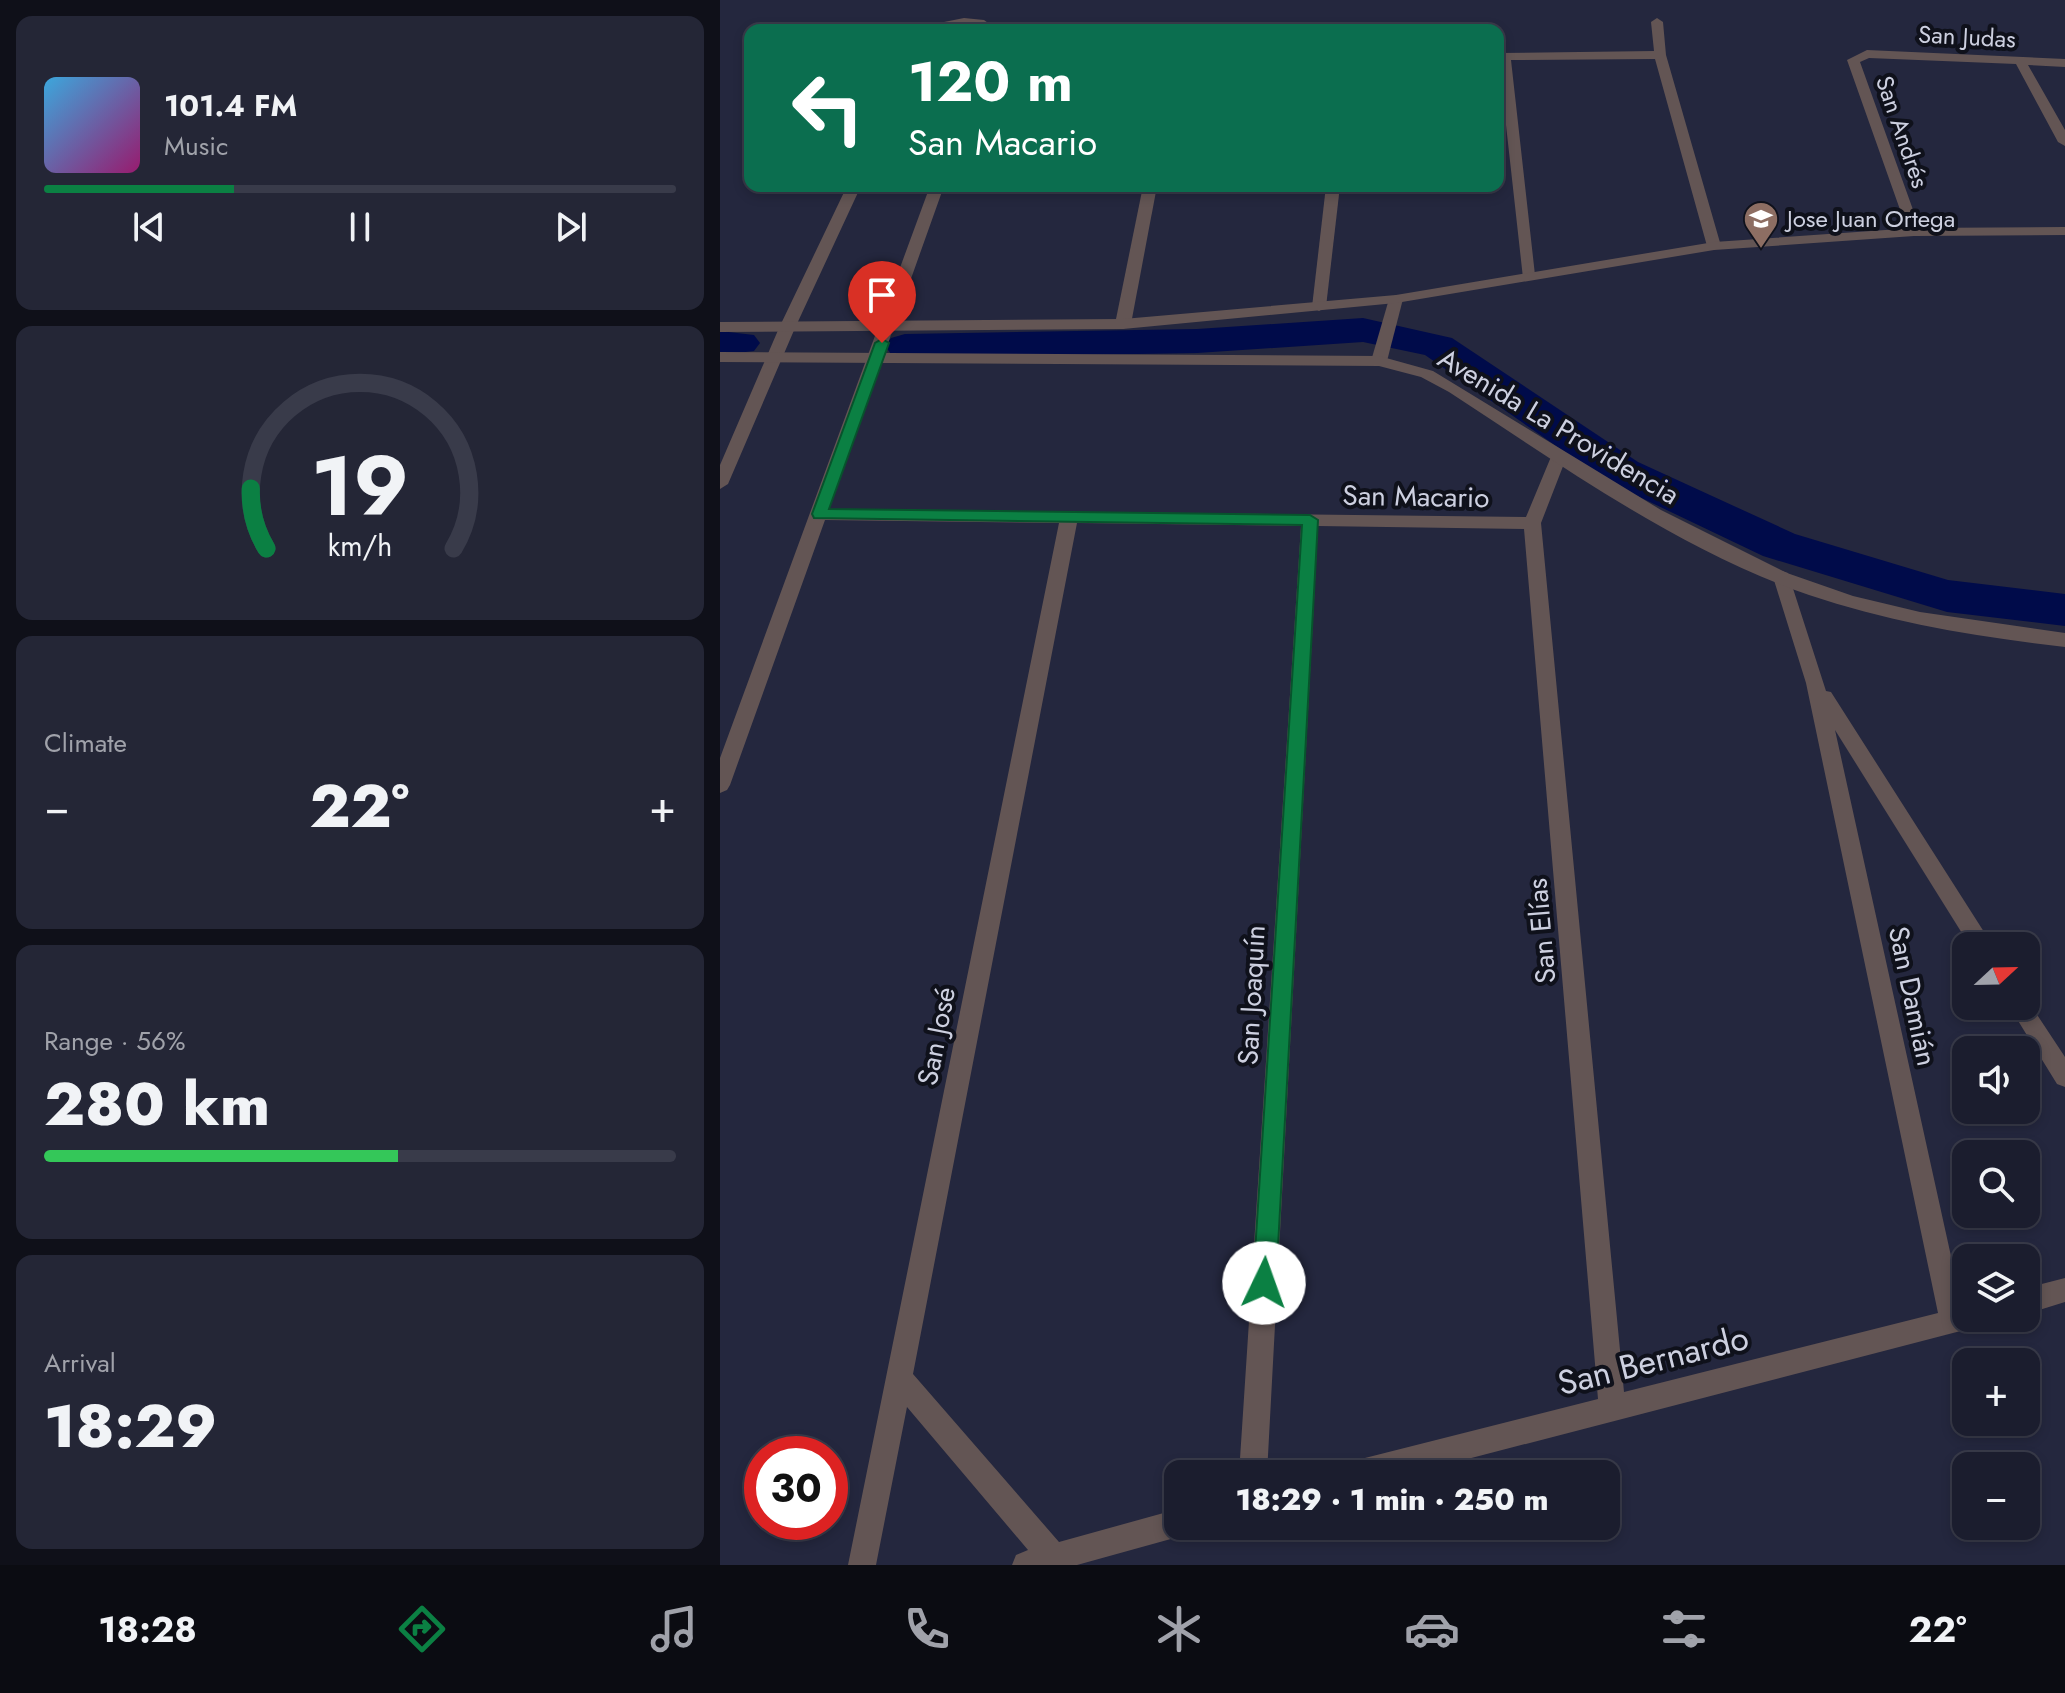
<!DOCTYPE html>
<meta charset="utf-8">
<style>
:root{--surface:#1b1d2e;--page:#242636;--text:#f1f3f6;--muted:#a0a2aa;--line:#393b4a;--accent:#0b8043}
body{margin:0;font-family:Jost,sans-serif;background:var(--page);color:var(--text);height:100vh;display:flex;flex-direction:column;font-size:30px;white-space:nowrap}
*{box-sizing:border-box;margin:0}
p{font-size:26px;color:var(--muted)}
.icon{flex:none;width:44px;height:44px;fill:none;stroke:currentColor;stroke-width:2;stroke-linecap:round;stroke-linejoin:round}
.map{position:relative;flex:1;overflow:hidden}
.details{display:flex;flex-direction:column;gap:16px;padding:16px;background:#0f1019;width:720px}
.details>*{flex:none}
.guide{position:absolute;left:24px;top:24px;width:760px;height:168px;border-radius:16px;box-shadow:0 4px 12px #0003,0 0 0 2px var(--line);background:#0b6e4f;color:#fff;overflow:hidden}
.needle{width:52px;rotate:68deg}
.buttons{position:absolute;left:1232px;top:932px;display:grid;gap:16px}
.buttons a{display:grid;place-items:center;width:88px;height:88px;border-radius:16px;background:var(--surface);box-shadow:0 4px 12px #0003,0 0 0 2px var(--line);font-size:40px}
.speed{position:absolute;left:24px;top:1436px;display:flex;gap:16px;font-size:40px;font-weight:700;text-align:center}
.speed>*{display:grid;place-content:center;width:104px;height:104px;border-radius:50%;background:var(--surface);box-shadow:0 4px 12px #0003,0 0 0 2px var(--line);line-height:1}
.speed .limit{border:12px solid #d22;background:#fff;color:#111}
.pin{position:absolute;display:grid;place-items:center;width:68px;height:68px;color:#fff;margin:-82px -34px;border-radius:50% 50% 50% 0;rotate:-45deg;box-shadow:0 0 8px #0007}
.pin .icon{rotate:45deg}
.me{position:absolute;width:88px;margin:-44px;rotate:3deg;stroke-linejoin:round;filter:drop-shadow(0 0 6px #0008)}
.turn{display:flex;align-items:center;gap:28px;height:168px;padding:0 32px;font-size:36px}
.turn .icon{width:104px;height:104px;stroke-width:2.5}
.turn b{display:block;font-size:56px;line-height:68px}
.big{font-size:60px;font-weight:800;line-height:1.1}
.details .card{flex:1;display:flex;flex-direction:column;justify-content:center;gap:12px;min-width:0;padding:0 28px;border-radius:16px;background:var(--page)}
.details .dial{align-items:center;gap:0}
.dial svg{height:208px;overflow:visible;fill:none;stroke:var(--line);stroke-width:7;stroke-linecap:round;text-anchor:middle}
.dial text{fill:var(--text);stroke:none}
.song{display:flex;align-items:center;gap:24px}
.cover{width:96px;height:96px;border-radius:12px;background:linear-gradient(135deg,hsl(200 70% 55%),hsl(320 70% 35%))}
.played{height:8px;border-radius:4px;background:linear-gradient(90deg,var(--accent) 30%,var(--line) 30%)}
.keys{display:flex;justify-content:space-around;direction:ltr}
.heat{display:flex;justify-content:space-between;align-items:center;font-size:44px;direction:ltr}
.charge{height:12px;border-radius:6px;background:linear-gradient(90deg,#34c759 56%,var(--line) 0)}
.trip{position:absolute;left:444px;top:1460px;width:456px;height:80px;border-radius:16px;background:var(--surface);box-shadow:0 4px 12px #0003,0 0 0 2px var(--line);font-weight:800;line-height:80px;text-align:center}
.dock{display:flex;height:128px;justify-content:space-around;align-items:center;background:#0b0c12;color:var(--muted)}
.dock .icon{width:56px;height:56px}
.dock .selected{color:var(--accent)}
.dock b{font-size:36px;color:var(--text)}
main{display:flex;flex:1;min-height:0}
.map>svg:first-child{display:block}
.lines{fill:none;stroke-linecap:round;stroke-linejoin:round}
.canal{fill:#000b4a;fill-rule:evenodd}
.minor{fill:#635554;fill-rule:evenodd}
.tertiary{fill:#635554;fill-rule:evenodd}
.route{fill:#0b8043;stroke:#07532c;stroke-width:2}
.labels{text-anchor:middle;stroke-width:8;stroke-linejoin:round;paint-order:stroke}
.far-street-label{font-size:24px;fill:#cdd0e0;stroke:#0f111b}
.far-poi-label{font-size:24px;fill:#cdd0e0;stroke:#0f111b;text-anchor:start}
.street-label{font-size:28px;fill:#cdd0e0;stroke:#0f111b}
.near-street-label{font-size:34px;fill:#cdd0e0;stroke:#0f111b}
</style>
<main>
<section class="details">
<div class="card">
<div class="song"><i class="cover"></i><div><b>101.4 FM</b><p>Music</p></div></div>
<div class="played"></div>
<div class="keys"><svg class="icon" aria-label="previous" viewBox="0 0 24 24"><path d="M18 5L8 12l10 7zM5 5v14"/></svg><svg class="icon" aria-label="pause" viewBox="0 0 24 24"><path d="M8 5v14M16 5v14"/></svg><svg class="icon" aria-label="next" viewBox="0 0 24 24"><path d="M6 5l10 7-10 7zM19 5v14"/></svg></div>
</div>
<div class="card dial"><svg viewBox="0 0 100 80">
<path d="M14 69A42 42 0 1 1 86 69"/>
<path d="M14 69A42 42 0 0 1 8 46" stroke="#0b8043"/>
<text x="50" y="56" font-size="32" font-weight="700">19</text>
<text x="50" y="72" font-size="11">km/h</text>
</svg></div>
<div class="card"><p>Climate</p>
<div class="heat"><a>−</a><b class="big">22°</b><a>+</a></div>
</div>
<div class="card"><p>Range · 56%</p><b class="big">280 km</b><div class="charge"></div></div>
<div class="card"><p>Arrival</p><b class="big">18:29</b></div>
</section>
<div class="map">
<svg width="1345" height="1565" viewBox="0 0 1345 1565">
<rect width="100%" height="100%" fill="#24273e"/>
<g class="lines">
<g class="canal">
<path d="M643 318 732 338 918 462 1075 534 1228 580 1345 594V626L1227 612 1043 556 888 482 705 355 643 342 477 353 185 358 171 354 165 346 171 338 185 334 477 329Z"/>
<path d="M0 331 34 335 40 343 34 351 0 355Z"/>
</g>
<g class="minor">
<path d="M244 18 264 20 278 30H265L252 25 208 30 224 22Z"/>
<path d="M937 18 943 22 946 55 1001 246 994 250 987 246 935 59 791 60 815 275 813 278H803L778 53 934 51 931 22Z"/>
<path d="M1147 50 1345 59V67L1308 65 1345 130V146L1338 142 1296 64 1149 58 1140 62 1201 232 1189 235 1127 60Z"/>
<path d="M127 186H141L75 328 8 484 0 489V465L59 328Z"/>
<path d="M210 186H224L109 509 806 517 833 452H845L847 456 821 523 904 1392 1218 1313 1086 683 1053 577 1062 571 1068 573 1106 691 1111 692 1273 946H1250L1115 730 1242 1306 1246 1305V1318H1260L1256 1327 690 1474H623L627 1464 637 1460 878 1399 804 529 598 526 547 1474H519L581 526 357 523 193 1374 339 1542 458 1509V1526H471L468 1533 458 1537 357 1565H292L296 1555 308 1550 187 1407 156 1565H128L339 523 105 520 10 785 7 790 0 793V758Z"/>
<path d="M423 186H437L411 324 403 329 395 324Z"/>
<path d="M606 186H620L606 307 599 311 592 307Z"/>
<path d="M676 295 683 299 667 361 664 364H654L651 361 669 299Z"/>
<path d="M1306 998 1345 1057V1087L1337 1084 1289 1006H1306Z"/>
<path d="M1345 1278V1302L1306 1314V1288Z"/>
</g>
<g class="tertiary">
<path d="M1345 227V235L1194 236 994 250 676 303 403 329 0 332V322L403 319 676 295 994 242 1194 228Z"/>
<path d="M0 352 659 356 713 371 941 510 1067 573 1133 596 1200 612 1345 633V647C1258 637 1172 623 1089 595 959 550 844 467 729 392L701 377 659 366 0 362Z"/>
</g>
</g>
<path class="route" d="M162 339 169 343 109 509 590 515 598 520 556 1283 552 1291 544 1294 536 1291 533 1283 582 525 94 518 92 514 155 343Z"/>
<defs>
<symbol id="school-pin" viewBox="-11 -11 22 30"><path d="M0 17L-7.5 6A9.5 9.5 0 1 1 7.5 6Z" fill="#8d6e63" stroke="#0f111b"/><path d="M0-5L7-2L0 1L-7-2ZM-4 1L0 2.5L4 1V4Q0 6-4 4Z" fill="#fff"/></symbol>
</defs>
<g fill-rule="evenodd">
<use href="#school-pin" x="1021" y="199" width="40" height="54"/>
</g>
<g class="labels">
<g class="far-street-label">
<text transform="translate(1247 37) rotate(3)" y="8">San Judas</text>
<text transform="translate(1182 132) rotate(71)" y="8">San Andrés</text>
</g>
<g class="far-poi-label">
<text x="1067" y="227">Jose Juan Ortega</text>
</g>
<g class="street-label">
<text transform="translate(839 426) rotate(31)" y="10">Avenida La Providencia</text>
<text transform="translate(696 496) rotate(1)" y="10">San Macario</text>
<text transform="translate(821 931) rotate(-95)" y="10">San Elías</text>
<text transform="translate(531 995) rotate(-87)" y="10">San Joaquín</text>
<text transform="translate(1193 996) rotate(78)" y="10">San Damián</text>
<text transform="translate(216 1036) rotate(-79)" y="10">San José</text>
</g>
<g class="near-street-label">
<text transform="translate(933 1360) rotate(-14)" y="12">San Bernardo</text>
</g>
</g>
</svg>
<div class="buttons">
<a><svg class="needle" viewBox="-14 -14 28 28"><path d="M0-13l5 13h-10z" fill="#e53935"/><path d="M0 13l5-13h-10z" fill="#a0a2aa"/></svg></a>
<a><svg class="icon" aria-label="sound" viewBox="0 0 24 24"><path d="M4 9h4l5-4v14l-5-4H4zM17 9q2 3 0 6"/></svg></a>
<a><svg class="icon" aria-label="search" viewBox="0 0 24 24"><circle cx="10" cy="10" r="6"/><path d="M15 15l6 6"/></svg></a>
<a><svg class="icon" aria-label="layers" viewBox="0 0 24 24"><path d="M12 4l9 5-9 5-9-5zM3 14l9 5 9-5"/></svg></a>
<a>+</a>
<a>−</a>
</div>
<div class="speed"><div class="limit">30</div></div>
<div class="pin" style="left:162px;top:343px;background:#d93025"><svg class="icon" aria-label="arrive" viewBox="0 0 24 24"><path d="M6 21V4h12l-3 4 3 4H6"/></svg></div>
<svg class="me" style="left:544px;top:1283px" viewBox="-20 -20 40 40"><circle r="19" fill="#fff"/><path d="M0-13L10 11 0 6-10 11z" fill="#0b8043"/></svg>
<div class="trip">18:29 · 1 min · 250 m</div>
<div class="guide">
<div class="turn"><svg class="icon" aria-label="left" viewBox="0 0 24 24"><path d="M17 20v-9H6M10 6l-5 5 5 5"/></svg><div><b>120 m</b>San Macario</div></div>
</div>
</div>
</main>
<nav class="dock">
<b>18:28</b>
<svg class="icon selected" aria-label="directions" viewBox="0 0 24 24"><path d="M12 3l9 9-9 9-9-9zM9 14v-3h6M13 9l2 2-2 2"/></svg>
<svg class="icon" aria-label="music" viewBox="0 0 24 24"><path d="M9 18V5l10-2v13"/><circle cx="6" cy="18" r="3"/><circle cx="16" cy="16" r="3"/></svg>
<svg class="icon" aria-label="phone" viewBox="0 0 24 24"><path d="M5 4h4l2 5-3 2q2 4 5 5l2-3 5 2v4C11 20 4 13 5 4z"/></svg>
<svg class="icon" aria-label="climate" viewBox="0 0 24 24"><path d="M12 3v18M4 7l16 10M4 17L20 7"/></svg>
<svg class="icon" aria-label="car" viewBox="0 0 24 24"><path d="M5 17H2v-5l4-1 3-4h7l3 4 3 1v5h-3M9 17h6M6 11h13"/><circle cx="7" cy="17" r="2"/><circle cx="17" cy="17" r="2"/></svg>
<svg class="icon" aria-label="filters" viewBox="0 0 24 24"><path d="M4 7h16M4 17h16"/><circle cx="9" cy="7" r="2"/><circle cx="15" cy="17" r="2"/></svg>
<b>22°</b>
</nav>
